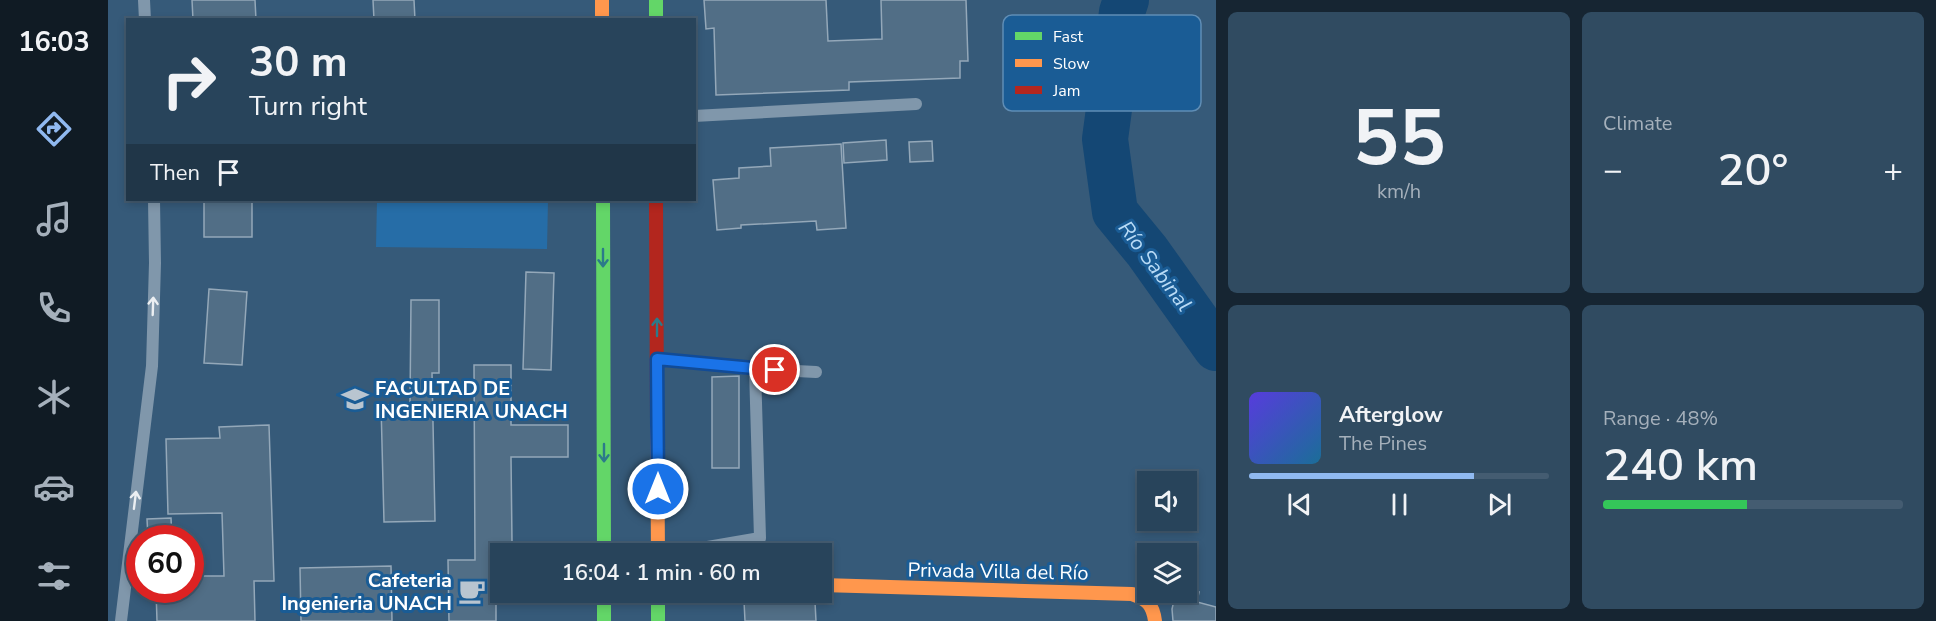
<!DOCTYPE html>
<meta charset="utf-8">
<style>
:root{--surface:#28445b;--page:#304b61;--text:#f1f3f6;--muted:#a5b0bb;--line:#445c71;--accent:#90b9f0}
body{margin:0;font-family:"Nunito Sans",sans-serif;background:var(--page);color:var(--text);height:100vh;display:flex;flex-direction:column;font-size:22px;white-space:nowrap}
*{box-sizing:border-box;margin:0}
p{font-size:20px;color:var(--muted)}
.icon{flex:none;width:33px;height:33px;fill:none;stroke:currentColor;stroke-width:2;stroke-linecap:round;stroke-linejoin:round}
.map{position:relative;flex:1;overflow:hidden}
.details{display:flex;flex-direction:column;gap:12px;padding:12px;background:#162532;width:720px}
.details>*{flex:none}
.banner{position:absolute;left:18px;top:18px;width:570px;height:183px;border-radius:0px;box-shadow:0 3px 9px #0003,0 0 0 2px var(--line);background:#28445b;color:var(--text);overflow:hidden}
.buttons{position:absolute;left:1029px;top:471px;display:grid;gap:12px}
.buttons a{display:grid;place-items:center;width:60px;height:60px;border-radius:0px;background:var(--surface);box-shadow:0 3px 9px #0003,0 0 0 2px var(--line);font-size:30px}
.speed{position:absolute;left:18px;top:525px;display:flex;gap:12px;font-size:30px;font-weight:700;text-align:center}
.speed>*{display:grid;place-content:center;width:78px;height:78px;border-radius:50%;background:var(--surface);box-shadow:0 3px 9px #0003,0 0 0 2px var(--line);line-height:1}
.speed .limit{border:9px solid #d22;background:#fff;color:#111}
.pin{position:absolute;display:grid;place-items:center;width:51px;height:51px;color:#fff;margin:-26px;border:3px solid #fff;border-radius:50%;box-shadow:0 2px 6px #0007}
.me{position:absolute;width:66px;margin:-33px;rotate:0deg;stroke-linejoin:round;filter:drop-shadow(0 0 4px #0008)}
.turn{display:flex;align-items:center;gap:21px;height:126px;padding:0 24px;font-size:27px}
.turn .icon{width:78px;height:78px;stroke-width:2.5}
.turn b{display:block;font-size:42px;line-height:51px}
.then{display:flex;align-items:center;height:57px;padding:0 24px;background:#0003;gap:12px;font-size:22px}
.big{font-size:45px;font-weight:600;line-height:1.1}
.details .widget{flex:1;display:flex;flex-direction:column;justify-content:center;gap:9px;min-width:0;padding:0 21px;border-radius:9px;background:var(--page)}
.details .dial{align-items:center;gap:0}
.dial b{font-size:78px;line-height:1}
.song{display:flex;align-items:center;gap:18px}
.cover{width:72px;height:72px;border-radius:9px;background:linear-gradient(135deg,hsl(250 70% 55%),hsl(200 70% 35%))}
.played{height:6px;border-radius:3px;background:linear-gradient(90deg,var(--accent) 75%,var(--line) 75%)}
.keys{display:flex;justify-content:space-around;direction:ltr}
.heat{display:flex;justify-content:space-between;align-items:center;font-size:33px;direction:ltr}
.charge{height:9px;border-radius:4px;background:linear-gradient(90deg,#34c759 48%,var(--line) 0)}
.details .tiles{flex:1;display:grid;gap:12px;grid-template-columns:repeat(2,1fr)}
.trip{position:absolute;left:382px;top:543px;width:342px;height:60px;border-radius:0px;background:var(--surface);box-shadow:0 3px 9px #0003,0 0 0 2px var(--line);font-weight:600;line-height:60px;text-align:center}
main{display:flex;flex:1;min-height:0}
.tab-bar{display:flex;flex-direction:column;width:108px;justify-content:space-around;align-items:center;background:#101b24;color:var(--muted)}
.tab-bar .icon{width:42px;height:42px}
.tab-bar .on{color:var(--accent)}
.tab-bar b{font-size:27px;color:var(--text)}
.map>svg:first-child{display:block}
.green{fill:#266da7}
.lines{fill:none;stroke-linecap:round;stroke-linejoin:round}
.river{stroke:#144774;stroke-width:46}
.building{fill:#516e86;stroke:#94a8b9;stroke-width:1.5}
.lane{stroke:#8097ab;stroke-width:12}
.fast{stroke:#63d668;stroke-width:14}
.slow{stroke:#ff974d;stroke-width:14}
.jam{stroke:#b3261e;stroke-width:14}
.oneway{stroke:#2c7a8a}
.oneway2{stroke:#eceff2}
.route-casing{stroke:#114b97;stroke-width:15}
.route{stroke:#1a73e8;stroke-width:10}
.labels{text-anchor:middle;stroke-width:6;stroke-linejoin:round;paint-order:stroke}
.poi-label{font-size:20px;font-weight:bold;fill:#fff;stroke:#1a5c95;text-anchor:start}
.street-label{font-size:20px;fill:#fff;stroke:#1a5c95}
.water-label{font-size:21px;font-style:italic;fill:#b9dbf6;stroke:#1a5c95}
.key{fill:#1a5c95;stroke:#5f8db5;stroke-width:1.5}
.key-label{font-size:16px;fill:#fff}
</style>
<main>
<nav class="tab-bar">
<b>16:03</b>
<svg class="icon on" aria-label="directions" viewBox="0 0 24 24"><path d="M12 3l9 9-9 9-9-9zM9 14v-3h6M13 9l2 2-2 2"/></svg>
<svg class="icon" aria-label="music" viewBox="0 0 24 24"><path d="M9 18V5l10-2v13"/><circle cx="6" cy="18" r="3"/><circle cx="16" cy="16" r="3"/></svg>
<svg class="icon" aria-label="phone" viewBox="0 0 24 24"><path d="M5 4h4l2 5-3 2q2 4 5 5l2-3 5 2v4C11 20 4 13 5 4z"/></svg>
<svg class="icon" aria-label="climate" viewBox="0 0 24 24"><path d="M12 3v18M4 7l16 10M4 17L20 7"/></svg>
<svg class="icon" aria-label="car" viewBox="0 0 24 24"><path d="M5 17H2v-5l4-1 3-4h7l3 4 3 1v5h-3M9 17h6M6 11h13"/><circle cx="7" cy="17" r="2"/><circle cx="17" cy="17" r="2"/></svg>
<svg class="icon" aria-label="filters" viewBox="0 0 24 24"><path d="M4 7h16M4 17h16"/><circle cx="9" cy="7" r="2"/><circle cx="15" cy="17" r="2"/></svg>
</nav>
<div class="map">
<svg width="1108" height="621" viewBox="0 0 1108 621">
<rect width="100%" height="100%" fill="#365a79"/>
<path class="green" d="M269 200H440L439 249 268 247Z"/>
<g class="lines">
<path class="river" d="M1018 0 1014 12 997 139 1007 212 1039 251 1108 348"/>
</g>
<g class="building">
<path d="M84 0H147L148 20H85Z"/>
<path d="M265 0H306L307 20H266Z"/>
<path d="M596 0H718L720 41 774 39 773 0H858L860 61H852V78L741 82V90L608 95 606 28 598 29Z"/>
<path d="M778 140 779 160 736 163 735 143Z"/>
<path d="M824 141 825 161 802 162 801 142Z"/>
<path d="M733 144 738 228 709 230 708 221 633 225V228L609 230 605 180 631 178V168L663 166 662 148Z"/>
<rect x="96" y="200" width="48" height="37"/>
<path d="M418 272 446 273 443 370 415 369Z"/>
<path d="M101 289 139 292 134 365 96 363Z"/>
<path d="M303 300H331V373H324L327 521 276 522 273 405H302Z"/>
<path d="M366 365H403V425H460V457H403L404 542H388V621H341L340 560H367Z"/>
<path d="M631 376V468H604V377Z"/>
<path d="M161 425 166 581H146L147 621H49L48 590H82V576H116L114 513 60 514 58 439 112 438 111 427Z"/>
<path d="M63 518 64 538H40L39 519Z"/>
<path d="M283 566 284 621H193L192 568Z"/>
<path d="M1068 592H1091L1089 602 1108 607V621H1065L1064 609Z"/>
<path d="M704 600 707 602 708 621H637L636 601Z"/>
</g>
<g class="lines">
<g class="lane">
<path d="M36 0 37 20"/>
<path d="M586 116 808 104"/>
<path d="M550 359 647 369 708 372"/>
<path d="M559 554 652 538 647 369"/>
<path d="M13 621 44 366 47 263 46 200"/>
</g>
<g class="fast">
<path d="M548 0V20"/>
<path d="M495 200 496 554"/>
<path d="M496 592V621"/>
<path d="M550 592V621"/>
</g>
<g class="slow">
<path d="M494 0V20"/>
<path d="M549 418 550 554"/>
<path d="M714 585 1024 594C1039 599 1045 605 1047 621"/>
</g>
<path class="jam" d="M548 200 549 418"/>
</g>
<defs><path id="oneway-shaft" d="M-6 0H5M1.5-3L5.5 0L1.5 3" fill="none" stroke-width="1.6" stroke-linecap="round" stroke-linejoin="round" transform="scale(1.5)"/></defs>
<g class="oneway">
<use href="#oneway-shaft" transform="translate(495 258) rotate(90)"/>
<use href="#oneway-shaft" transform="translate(549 327) rotate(-90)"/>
<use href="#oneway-shaft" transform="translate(496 453) rotate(90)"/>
</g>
<g class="oneway2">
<use href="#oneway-shaft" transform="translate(45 306) rotate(-88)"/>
<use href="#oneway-shaft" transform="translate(27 500) rotate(-83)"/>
</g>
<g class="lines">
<defs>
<path id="route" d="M550 489 549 359 667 370"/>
</defs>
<use href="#route" class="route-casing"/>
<use href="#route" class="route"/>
</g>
<defs>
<symbol id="university-bare" viewBox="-9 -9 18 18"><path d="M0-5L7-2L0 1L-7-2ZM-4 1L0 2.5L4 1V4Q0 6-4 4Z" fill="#b9c5d0" stroke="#1a5c95" stroke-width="2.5" paint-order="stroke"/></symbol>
<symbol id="cafe-bare" viewBox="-9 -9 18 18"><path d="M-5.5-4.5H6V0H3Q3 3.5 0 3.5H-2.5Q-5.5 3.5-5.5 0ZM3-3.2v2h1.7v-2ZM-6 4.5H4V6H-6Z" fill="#b9c5d0" stroke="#1a5c95" stroke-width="2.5" paint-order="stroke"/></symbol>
</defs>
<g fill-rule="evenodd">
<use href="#university-bare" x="228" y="380" width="38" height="38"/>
<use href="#cafe-bare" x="345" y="572" width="38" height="38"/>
</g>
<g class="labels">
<g class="poi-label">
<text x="267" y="395">FACULTAD DE<tspan x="267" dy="23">INGENIERIA UNACH</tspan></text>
<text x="344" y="587" text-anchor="end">Cafeteria<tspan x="344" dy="23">Ingenieria UNACH</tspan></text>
</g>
<g class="street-label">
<text transform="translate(890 571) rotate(1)" y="7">Privada Villa del Río</text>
</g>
<g class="water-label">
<text transform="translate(1047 266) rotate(53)" y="7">Río Sabinal</text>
</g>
</g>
<rect x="895" y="15" width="198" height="96" rx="9" class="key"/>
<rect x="907" y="32" width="27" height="8" fill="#63d668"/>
<rect x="907" y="59" width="27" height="8" fill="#ff974d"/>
<rect x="907" y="86" width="27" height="8" fill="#b3261e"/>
<g class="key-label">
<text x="945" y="42">Fast</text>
<text x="945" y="69">Slow</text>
<text x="945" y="96">Jam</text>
</g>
</svg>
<div class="buttons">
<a><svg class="icon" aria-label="sound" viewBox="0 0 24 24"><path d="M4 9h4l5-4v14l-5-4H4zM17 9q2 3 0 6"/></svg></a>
<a><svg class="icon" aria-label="layers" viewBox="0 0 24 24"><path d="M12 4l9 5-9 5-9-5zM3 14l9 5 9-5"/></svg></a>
</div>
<div class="speed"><div class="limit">60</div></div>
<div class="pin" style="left:667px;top:370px;background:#d93025"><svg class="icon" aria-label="arrive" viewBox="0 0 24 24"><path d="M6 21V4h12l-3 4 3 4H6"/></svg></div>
<svg class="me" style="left:550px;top:489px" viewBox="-20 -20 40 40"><circle r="17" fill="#1a73e8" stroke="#fff" stroke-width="3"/><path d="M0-11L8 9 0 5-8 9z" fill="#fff"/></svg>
<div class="trip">16:04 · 1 min · 60 m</div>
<div class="banner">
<div class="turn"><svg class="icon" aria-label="right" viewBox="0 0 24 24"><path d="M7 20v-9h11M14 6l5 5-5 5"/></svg><div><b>30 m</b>Turn right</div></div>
<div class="then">Then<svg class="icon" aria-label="arrive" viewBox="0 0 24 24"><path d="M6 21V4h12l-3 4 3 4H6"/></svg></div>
</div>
</div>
<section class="details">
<div class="tiles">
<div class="widget dial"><b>55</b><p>km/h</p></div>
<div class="widget"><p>Climate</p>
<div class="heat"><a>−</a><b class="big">20°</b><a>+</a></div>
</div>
<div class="widget">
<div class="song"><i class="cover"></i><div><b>Afterglow</b><p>The Pines</p></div></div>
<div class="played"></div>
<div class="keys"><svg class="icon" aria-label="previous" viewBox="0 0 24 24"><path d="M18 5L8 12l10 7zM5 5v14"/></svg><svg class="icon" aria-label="pause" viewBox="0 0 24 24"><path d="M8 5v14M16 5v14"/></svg><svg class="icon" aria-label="next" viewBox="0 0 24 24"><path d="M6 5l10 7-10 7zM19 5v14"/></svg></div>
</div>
<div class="widget"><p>Range · 48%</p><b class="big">240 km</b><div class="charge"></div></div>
</div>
</section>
</main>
